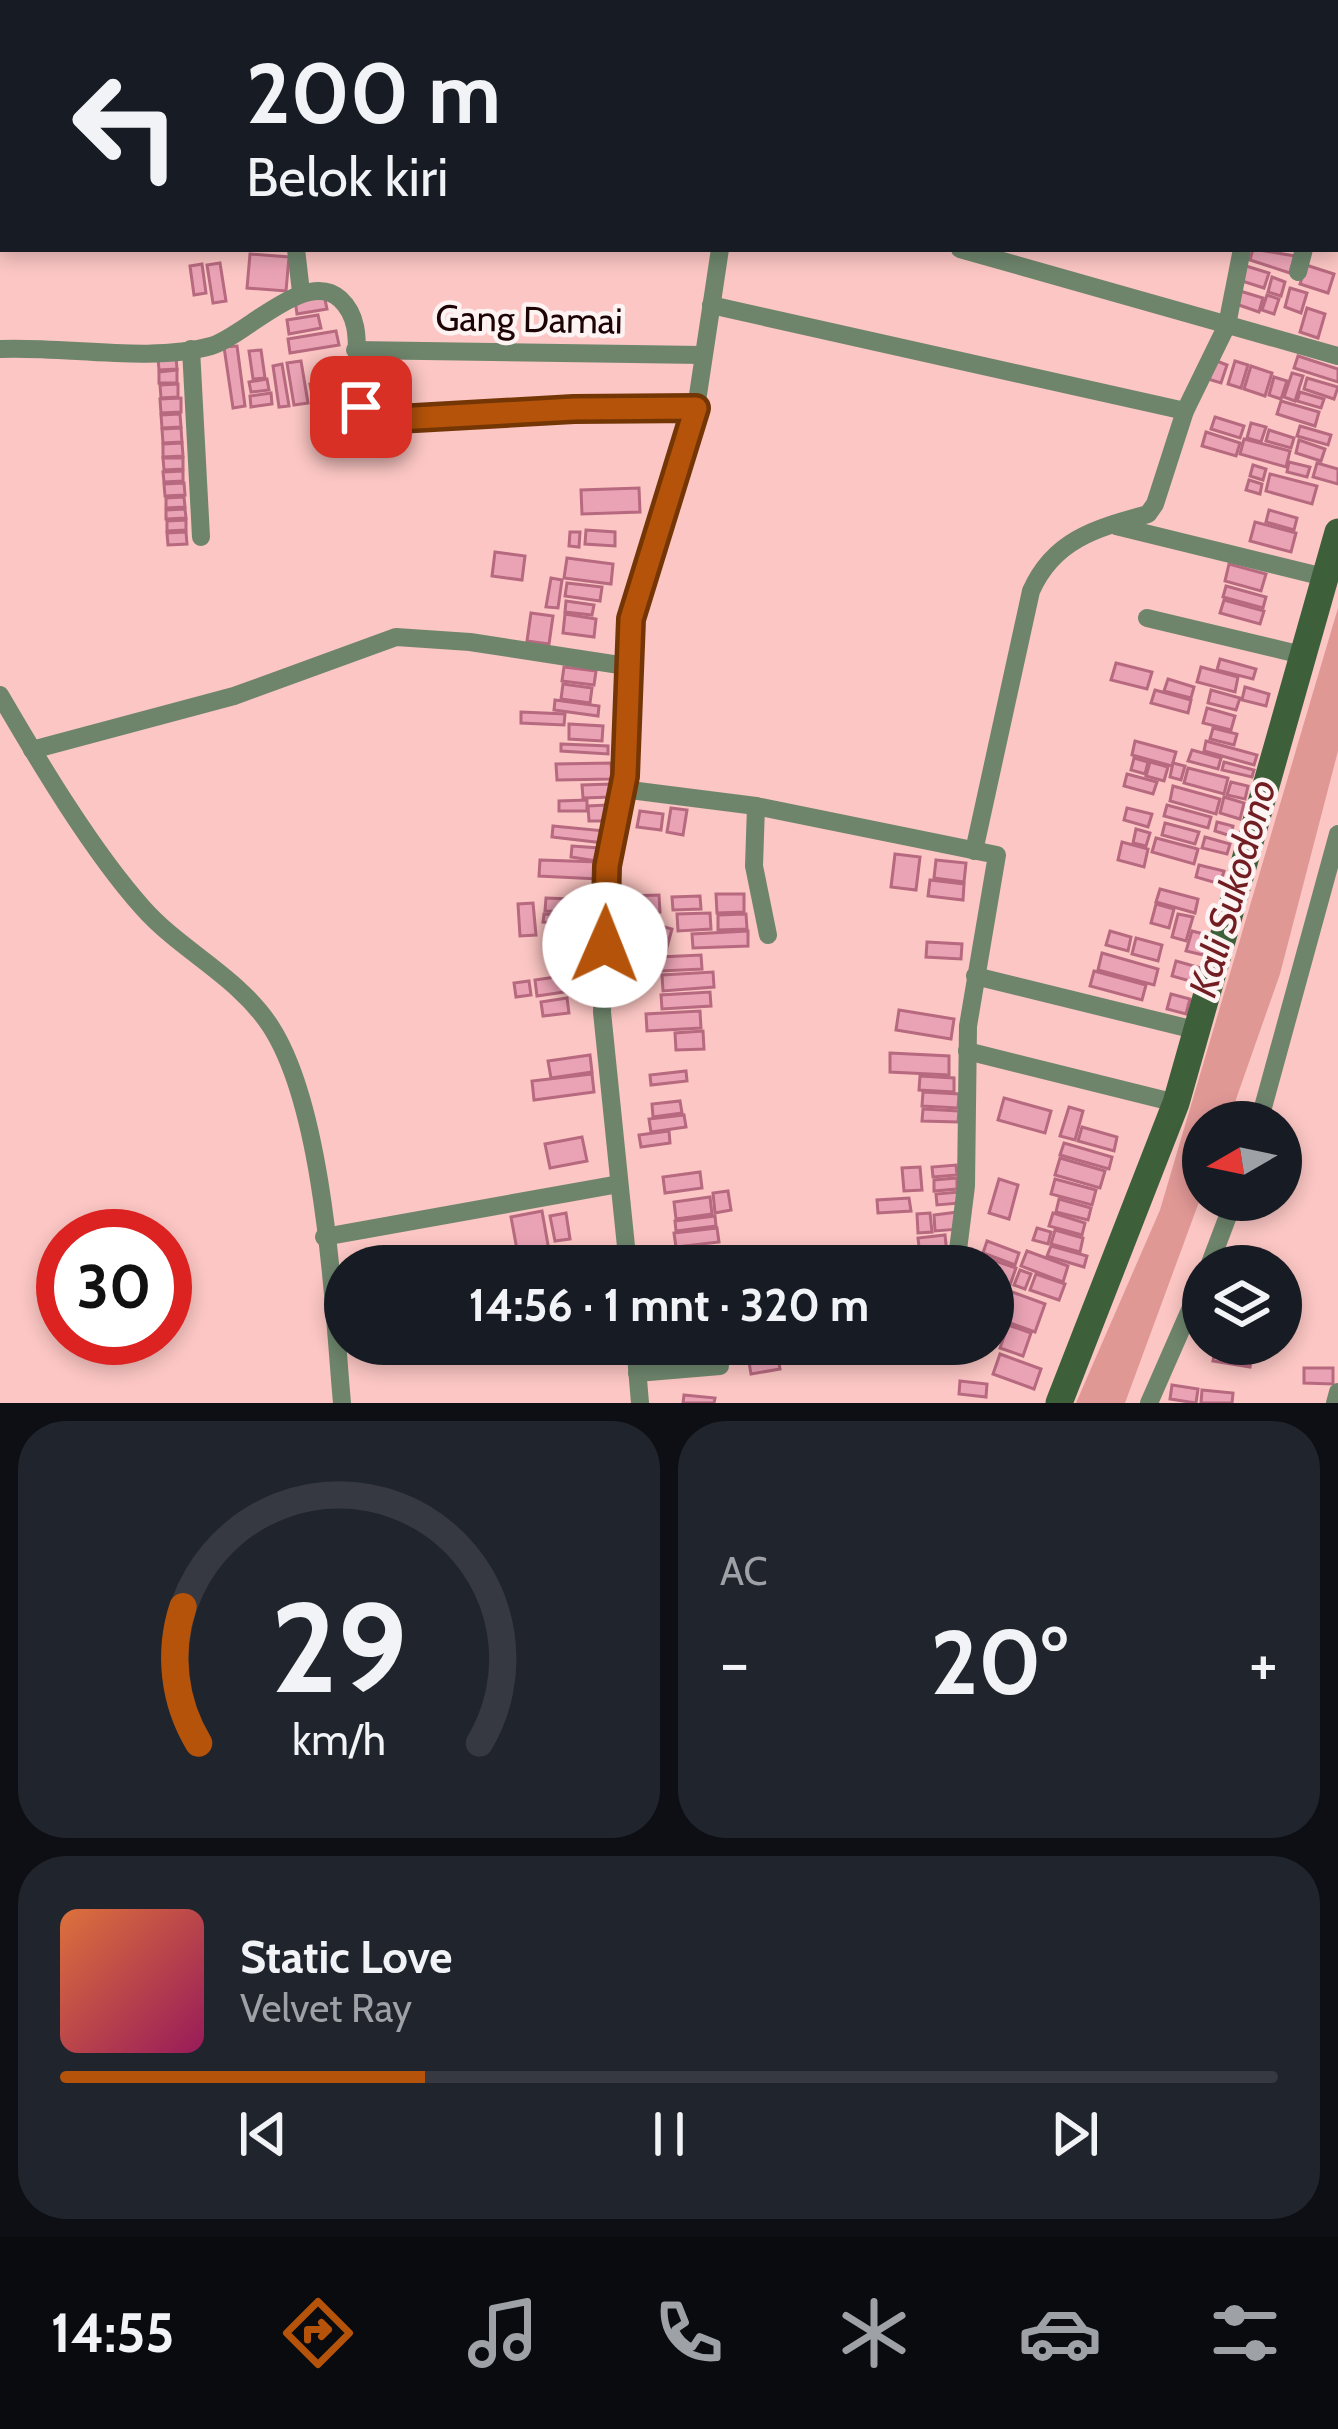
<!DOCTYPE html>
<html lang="id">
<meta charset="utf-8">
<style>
:root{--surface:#171b24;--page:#20242c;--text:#f1f3f6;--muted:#9ea1a6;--line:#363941;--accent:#b45309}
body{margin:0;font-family:Cabin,sans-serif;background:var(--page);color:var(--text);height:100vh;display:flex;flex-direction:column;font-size:45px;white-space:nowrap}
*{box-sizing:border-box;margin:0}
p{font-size:39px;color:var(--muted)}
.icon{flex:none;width:66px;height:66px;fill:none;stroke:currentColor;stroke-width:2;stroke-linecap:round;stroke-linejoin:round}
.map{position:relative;height:1403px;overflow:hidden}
.drawer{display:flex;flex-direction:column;gap:18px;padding:18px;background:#0d0f14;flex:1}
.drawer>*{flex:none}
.hud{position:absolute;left:0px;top:0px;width:1338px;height:252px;box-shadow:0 6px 18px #0003;background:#171b24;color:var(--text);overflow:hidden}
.needle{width:78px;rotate:261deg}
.fabs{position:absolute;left:1182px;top:1101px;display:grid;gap:24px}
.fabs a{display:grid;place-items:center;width:120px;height:120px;border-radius:50%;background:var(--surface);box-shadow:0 6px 18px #0003;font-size:60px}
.speed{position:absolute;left:36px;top:1209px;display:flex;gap:24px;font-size:60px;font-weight:700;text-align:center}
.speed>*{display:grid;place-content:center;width:156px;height:156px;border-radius:50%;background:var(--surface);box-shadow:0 6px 18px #0003;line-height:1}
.speed .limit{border:18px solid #d22;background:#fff;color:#111}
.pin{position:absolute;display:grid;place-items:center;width:102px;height:102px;color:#fff;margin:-51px;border-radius:24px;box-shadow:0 6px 18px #0006}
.me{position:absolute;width:132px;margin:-66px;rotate:1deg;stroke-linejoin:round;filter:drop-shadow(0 0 9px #0008)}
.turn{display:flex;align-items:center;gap:42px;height:252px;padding:0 48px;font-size:54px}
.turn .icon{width:156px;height:156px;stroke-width:2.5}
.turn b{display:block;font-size:84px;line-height:102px}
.big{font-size:90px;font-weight:700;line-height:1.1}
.drawer .card{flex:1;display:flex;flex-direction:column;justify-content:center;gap:18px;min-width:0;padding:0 42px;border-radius:48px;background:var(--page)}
.drawer .dial{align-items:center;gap:0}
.dial svg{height:312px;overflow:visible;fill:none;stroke:var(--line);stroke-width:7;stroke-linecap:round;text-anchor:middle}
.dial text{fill:var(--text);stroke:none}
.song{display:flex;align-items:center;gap:36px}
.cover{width:144px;height:144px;border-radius:18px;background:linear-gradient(135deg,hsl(20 70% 55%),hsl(330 70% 35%))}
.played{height:12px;border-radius:6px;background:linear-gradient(90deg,var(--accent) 30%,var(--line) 30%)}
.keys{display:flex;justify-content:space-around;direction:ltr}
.heat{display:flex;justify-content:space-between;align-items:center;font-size:66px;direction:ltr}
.drawer .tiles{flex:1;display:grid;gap:18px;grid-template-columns:1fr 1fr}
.card:last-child{grid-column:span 2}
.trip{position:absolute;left:324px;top:1245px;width:690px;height:120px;border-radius:60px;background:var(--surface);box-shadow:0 6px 18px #0003;font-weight:700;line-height:120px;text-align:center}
.tabs{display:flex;height:192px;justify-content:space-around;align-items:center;background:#090b0e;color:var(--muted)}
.tabs .icon{width:84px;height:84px}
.tabs .current{color:var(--accent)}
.tabs b{font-size:54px;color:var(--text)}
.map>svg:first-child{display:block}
.water{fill:#e09895}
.building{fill:#eaa3b5;stroke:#b7697f;stroke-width:3}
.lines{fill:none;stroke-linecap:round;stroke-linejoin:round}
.minor{stroke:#6e856c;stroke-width:18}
.secondary{stroke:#3d5f3a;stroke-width:27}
.route-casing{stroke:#753606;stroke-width:30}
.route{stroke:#b45309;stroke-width:21}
.labels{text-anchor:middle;stroke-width:9;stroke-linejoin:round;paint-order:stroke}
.street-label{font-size:36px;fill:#1d0303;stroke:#fdf3f3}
.water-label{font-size:39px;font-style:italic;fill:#711d21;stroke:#fdf3f3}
</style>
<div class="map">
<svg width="1338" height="1403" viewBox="0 0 1338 1403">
<rect width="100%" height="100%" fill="#fbc6c3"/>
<path class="water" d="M1338 608V751L1280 974 1228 1122H1203V1191L1125 1403H1076L1160 1210Z"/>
<g class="building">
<path d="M1253 249 1295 256 1290 273 1250 260Z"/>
<path d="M250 254 289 257 286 291 247 288Z"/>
<path d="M220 263 226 301 213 303 207 265Z"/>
<path d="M202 264 206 293 194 295 190 266Z"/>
<path d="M1306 265 1334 274 1328 293 1300 284Z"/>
<path d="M1246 266 1269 273 1264 288 1242 281Z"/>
<path d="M1272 277 1285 282 1281 296 1268 292Z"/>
<path d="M1290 288 1307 293 1301 313 1285 307Z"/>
<path d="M1240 291 1263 298 1259 312 1236 304Z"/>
<path d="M324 295 327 309 297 314 295 300Z"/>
<path d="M1267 295 1279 299 1274 314 1262 310Z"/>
<path d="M1307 308 1325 314 1318 338 1300 332Z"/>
<path d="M318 315 321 328 289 334 287 320Z"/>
<path d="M336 331 339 345 290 353 288 339Z"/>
<path d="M237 346 245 406 233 408 224 347Z"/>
<path d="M261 350 265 378 253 379 249 351Z"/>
<path d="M1298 356 1338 369V382L1294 368Z"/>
<path d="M176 357 177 369 159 370 158 358Z"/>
<path d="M1214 360 1227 365 1221 383 1208 379Z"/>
<path d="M301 361 308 403 294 405 287 363Z"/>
<path d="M1235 361 1248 365 1241 388 1228 384Z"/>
<path d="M282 364 289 406 279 407 273 366Z"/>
<path d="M1251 366 1272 373 1265 396 1244 389Z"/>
<path d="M177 370V383H159V372Z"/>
<path d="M1292 373 1303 376 1295 401 1284 397Z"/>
<path d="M1274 377 1287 381 1281 399 1269 395Z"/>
<path d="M1307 378 1338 387 1334 399 1304 389Z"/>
<path d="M267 379 269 390 251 392 249 382Z"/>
<path d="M319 383 322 399 313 400 310 384Z"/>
<path d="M178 384V397L161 398 160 385Z"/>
<path d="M1300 392 1324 399 1321 408 1297 401Z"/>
<path d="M271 393 272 404 251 407 250 396Z"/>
<path d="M181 398V412L161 413 160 399Z"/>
<path d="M1281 401 1319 412 1315 426 1277 414Z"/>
<path d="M180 414 181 427 162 428 161 415Z"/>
<path d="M1215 417 1244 426 1240 438 1211 429Z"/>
<path d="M1251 423 1266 427 1261 442 1247 438Z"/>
<path d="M1300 426 1331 435 1328 445 1297 436Z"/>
<path d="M181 428 182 442 163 443 162 429Z"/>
<path d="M1269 430 1294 438 1291 448 1266 441Z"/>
<path d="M1206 432 1240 443 1236 456 1202 446Z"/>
<path d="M1244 439 1290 451 1286 467 1240 454Z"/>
<path d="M1299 440 1325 449 1321 461 1296 453Z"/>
<path d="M182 443 183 456 163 457V444Z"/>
<path d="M163 458H183V469L164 470Z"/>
<path d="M1289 462 1310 467 1307 477 1287 472Z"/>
<path d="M1317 463 1338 469V484L1313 477Z"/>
<path d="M1253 465 1266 469 1263 480 1250 476Z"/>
<path d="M183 471V481L164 482 163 472Z"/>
<path d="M1270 474 1317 486 1312 504 1266 491Z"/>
<path d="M1249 480 1262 484 1260 494 1246 490Z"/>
<path d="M184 483 185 495 165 496 164 484Z"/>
<path d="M639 488 640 512 582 514 581 490Z"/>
<path d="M184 497 185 507 166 508V498Z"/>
<path d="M185 509 186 518 166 519V510Z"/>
<path d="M1269 510 1297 518 1294 530 1266 522Z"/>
<path d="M186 520V530L167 531V521Z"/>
<path d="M1255 522 1296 533 1291 552 1250 541Z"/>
<path d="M586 530 615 532V546L585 544Z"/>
<path d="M186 532 187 544 168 545 167 533Z"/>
<path d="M570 532H580L579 547 569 546Z"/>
<path d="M495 552 525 556 522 580 492 576Z"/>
<path d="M567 558 613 564 611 584 564 578Z"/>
<path d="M1229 564 1266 574 1261 591 1225 581Z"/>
<path d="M551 578 562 580 558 608 546 607Z"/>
<path d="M567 583 602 587 600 601 565 596Z"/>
<path d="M1226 586 1266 597 1263 608 1223 597Z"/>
<path d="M1224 600 1264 611 1260 624 1220 613Z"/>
<path d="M566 601 594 605 592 615 565 612Z"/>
<path d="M531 613 553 616 549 644 527 641Z"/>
<path d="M565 614 596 619 594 637 563 633Z"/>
<path d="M1220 659 1256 669 1253 679 1217 670Z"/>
<path d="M1116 663 1152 672 1147 689 1111 680Z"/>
<path d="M564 667 596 671 594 685 562 681Z"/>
<path d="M1201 667 1238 677 1235 692 1197 682Z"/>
<path d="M1168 679 1194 687 1191 698 1164 691Z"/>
<path d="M563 684 592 688 590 703 561 699Z"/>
<path d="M1245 687 1269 694 1266 706 1242 700Z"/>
<path d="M1155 690 1191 700 1188 713 1151 703Z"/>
<path d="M1211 690 1240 698 1236 710 1208 703Z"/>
<path d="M555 700 599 706 598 716 554 710Z"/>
<path d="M1207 708 1235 716 1231 730 1203 723Z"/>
<path d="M521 712 565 714 564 725 521 723Z"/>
<path d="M569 724 603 726 602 741 569 739Z"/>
<path d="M1213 728 1237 734 1234 745 1210 739Z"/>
<path d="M1135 741 1176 752 1172 766 1132 755Z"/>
<path d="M1206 741 1257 755 1254 765 1204 751Z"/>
<path d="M561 744 608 746V754L561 751Z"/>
<path d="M1192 750 1221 758 1218 769 1188 761Z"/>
<path d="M1134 758 1148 762 1145 774 1131 770Z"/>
<path d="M1150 762 1168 767 1164 781 1146 776Z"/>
<path d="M1224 762 1254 770 1252 777 1222 770Z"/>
<path d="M611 763 612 779 557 780 556 764Z"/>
<path d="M1173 763 1185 766 1181 780 1170 777Z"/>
<path d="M1188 768 1228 778 1224 794 1184 783Z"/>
<path d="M1127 774 1157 782 1153 794 1124 786Z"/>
<path d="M1231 782 1248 786 1245 799 1227 795Z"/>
<path d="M611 784V797L583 798 582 785Z"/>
<path d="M1173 786 1220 799 1216 814 1170 801Z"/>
<path d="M1224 797 1244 803 1240 819 1220 813Z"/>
<path d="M587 800V811H559V801Z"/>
<path d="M607 805 608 821H589L588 806Z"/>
<path d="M1167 805 1211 817 1208 828 1164 816Z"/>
<path d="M671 808 687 810 683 835 667 832Z"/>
<path d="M1127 808 1152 814 1148 827 1124 820Z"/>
<path d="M640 811 663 814 661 830 637 827Z"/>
<path d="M1217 822 1233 826 1231 836 1215 831Z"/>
<path d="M1165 823 1199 832 1195 844 1162 835Z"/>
<path d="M553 826 605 831 604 843 552 837Z"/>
<path d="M1136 829 1150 833 1146 846 1133 843Z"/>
<path d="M1205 837 1230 844 1227 854 1202 848Z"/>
<path d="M1156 838 1198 849 1194 864 1152 852Z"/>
<path d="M1122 842 1148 849 1144 867 1118 860Z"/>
<path d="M572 846 599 848 597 861 571 857Z"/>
<path d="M895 854 920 857 916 890 891 887Z"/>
<path d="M540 860 599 862 598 879 539 876Z"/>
<path d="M936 860 966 863 964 882 934 878Z"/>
<path d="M1199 865 1224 871 1220 884 1196 877Z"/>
<path d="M930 880 964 884 963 900 928 896Z"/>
<path d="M1160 889 1198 899 1195 913 1156 902Z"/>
<path d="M716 894H744V912L717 913Z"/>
<path d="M659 895 660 912 627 913V896Z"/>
<path d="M700 896 701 909 673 910 672 897Z"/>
<path d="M546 898 596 900 595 913 545 911Z"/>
<path d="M533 903 536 935 520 936 518 904Z"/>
<path d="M1156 904 1174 909 1169 928 1151 923Z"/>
<path d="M710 913 711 929 678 931 677 914Z"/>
<path d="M544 914 596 917 595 925 543 922Z"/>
<path d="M746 914 747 929 718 930V915Z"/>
<path d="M1178 914 1193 917 1186 941 1172 937Z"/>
<path d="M623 921 640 922 638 948 621 947Z"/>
<path d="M650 923 672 929 666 951 644 945Z"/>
<path d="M748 931V946L693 948 692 934Z"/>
<path d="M1110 931 1131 937 1128 951 1106 945Z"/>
<path d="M1192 931 1208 935 1203 955 1186 951Z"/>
<path d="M1136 938 1162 945 1158 961 1132 954Z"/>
<path d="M927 942 962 944 961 959 926 957Z"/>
<path d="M1102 953 1158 969 1154 985 1098 970Z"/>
<path d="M701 955 702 969 661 971 660 957Z"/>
<path d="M1176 961 1201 968 1197 983 1172 976Z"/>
<path d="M1094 971 1146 985 1142 1000 1090 986Z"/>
<path d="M713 972 714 987 663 991 662 975Z"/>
<path d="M569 975 571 991 537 996 535 980Z"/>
<path d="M529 981 531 995 516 997 514 983Z"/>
<path d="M710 992 711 1006 662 1009 661 995Z"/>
<path d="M1171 994 1190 999 1186 1014 1167 1009Z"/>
<path d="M567 998 569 1013 543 1016 541 1002Z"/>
<path d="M899 1010 954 1019 951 1039 896 1030Z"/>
<path d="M700 1011 701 1028 647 1031 646 1014Z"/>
<path d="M703 1031 704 1049 676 1050 675 1033Z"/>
<path d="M890 1053 949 1056V1075L890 1072Z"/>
<path d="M590 1055 592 1072 551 1078 548 1061Z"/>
<path d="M686 1071 687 1081 651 1085 650 1075Z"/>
<path d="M592 1074 594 1092 534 1100 532 1081Z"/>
<path d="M920 1076 954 1078V1092L919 1090Z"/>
<path d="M923 1092 959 1094 958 1108 922 1106Z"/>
<path d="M1004 1098 1051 1111 1045 1133 998 1120Z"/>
<path d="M680 1101 682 1113 653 1117 652 1104Z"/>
<path d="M1069 1107 1083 1111 1075 1140 1060 1136Z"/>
<path d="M923 1109 959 1111 958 1122 922 1121Z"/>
<path d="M684 1115 686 1127 651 1132 649 1119Z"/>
<path d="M1082 1127 1117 1137 1114 1151 1078 1141Z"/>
<path d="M669 1131 670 1143 641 1147 639 1135Z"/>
<path d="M582 1137 587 1161 550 1168 545 1144Z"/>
<path d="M1064 1143 1112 1157 1109 1169 1060 1155Z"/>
<path d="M1060 1158 1105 1171 1100 1188 1055 1175Z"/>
<path d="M956 1165 957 1175 933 1177 932 1167Z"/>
<path d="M920 1167 922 1190 904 1191 902 1168Z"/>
<path d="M700 1172 702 1188 665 1193 663 1177Z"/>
<path d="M957 1178V1189L934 1191V1180Z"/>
<path d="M999 1179 1018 1185 1009 1219 989 1213Z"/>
<path d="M1055 1179 1096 1190 1092 1205 1051 1194Z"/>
<path d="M728 1191 731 1210 715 1213 713 1193Z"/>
<path d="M959 1192 960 1203 937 1205 936 1194Z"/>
<path d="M710 1197 712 1214 676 1219 674 1202Z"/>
<path d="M909 1198 911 1211 878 1213 877 1200Z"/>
<path d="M1059 1199 1091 1208 1088 1220 1056 1212Z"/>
<path d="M542 1211 551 1262 520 1266 511 1217Z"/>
<path d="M958 1212 960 1229 935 1231 934 1215Z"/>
<path d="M566 1213 570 1239 555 1241 550 1216Z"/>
<path d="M930 1213 932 1232 918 1233 917 1214Z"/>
<path d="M1053 1213 1085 1223 1082 1235 1049 1226Z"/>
<path d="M715 1216 716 1226 676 1231 675 1221Z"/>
<path d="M717 1228 719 1242 676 1247 674 1233Z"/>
<path d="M1037 1228 1051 1232 1048 1244 1033 1240Z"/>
<path d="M1055 1230 1083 1238 1080 1252 1051 1244Z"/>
<path d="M945 1235 947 1254 920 1256 918 1238Z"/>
<path d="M987 1241 1019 1253 1015 1265 983 1253Z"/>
<path d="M1051 1246 1087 1256 1084 1267 1047 1256Z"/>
<path d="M1027 1251 1068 1266 1063 1282 1021 1266Z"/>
<path d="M981 1256 1016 1268 1010 1285 993 1279V1266H977Z"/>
<path d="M1020 1270 1031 1274 1025 1289 1014 1285Z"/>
<path d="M1036 1274 1065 1284 1059 1300 1030 1290Z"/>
<path d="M993 1284 1006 1289 997 1316 993 1314Z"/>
<path d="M1012 1292 1045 1304 1035 1332 1002 1320Z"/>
<path d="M1008 1325 1031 1333 1023 1356 1000 1348Z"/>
<path d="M692 1344H756L693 1352Z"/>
<path d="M881 1344H922L923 1356 882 1358Z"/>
<path d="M1215 1350 1252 1355 1250 1367 1213 1361Z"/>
<path d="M1000 1354 1041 1369 1034 1389 993 1374Z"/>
<path d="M778 1357 780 1369 751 1374 749 1362Z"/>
<path d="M1304 1368H1333V1384L1304 1383Z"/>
<path d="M960 1381 987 1384 986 1397 959 1394Z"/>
<path d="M1172 1385 1198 1389 1196 1403 1170 1399Z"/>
<path d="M1202 1390 1233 1393 1232 1403H1201Z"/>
<path d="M684 1395 715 1398 714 1403H683Z"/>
</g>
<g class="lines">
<g class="minor">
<path d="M185 0V3"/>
<path d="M314 0 315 3"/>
<path d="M1315 3 1317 0"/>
<path d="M1335 134 1338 127"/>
<path d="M0 235 3 234"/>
<path d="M296 249 301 292"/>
<path d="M960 249 1338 356"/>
<path d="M1298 272 1304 249"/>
<path d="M711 305 1185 411"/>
<path d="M0 349C64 346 151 363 211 346 245 336 306 268 340 299 374 330 341 384 371 418L696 408"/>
<path d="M191 349 201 537"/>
<path d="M355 350 702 355"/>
<path d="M1116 526 1324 577"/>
<path d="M1147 618 1302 655"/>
<path d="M0 695C39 762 92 851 143 908 181 951 239 977 271 1027 325 1111 333 1302 342 1403"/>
<path d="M32 750 234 696 396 637 470 642 626 666"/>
<path d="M622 789 756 806 997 855 968 1026 966 1186 956 1266"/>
<path d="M756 806 754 866 768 935"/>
<path d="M974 851 1031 591C1054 539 1097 528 1148 514L1155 504 1185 411 1227 325 1242 249"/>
<path d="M975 976 1195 1030"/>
<path d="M967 1051 1176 1103"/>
<path d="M1259 1122 1338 834"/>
<path d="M324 1237 619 1184"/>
<path d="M628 1266 602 1012 607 866 625 776 631 619 696 408 720 249"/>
<path d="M1209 1266 1234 1200"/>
<path d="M635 1344 640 1403"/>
<path d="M637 1373 720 1366"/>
<path d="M1149 1403 1203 1280"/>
<path d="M1335 1403 1338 1392"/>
</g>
<path class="secondary" d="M1059 1403 1176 1103 1338 532"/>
</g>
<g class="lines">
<defs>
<path id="route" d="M361 407 380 420 574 409 696 408 631 619 625 776 607 866 605 945"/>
</defs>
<use href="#route" class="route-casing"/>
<use href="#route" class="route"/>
</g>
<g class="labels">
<g class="street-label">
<text transform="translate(529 319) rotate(1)" y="13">Gang Damai</text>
</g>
<g class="water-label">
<text transform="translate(1232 888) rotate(-74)" y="14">Kali Sukodono</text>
</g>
</g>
</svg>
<div class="fabs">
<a><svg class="needle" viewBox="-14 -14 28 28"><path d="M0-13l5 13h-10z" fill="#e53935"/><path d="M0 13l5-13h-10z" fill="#9ea1a6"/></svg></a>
<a><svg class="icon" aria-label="layers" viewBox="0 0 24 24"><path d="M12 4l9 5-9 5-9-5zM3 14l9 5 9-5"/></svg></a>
</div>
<div class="speed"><div class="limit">30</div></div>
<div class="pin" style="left:361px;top:407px;background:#d93025"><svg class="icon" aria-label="arrive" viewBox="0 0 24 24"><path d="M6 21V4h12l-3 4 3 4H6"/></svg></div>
<svg class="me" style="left:605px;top:945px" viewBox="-20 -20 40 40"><circle r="19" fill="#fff"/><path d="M0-13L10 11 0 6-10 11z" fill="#b45309"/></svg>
<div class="trip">14:56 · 1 mnt · 320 m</div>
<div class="hud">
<div class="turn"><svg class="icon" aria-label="left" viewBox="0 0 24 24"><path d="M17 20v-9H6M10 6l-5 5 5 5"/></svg><div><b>200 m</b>Belok kiri</div></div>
</div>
</div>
<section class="drawer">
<div class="tiles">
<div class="card dial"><svg viewBox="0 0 100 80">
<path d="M14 69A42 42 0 1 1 86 69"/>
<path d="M14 69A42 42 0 0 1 10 34" stroke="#b45309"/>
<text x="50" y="56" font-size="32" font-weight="700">29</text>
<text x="50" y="72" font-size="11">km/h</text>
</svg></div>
<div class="card"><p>AC</p>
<div class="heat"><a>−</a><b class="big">20°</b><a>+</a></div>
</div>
<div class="card">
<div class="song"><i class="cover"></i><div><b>Static Love</b><p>Velvet Ray</p></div></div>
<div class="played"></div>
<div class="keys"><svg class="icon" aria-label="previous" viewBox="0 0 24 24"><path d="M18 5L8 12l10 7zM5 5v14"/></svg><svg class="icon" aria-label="pause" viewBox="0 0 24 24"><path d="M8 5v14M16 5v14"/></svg><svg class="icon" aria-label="next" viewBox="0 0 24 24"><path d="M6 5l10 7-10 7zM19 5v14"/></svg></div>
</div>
</div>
</section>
<nav class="tabs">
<b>14:55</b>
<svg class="icon current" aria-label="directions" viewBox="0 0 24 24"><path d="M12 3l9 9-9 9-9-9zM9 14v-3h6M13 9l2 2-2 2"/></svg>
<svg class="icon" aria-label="music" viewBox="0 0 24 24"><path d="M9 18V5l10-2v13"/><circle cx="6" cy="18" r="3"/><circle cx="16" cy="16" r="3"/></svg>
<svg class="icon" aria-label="phone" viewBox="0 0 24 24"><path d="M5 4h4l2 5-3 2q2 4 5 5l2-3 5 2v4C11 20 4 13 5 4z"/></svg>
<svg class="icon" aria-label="climate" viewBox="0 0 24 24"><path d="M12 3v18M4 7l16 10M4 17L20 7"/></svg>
<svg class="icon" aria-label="car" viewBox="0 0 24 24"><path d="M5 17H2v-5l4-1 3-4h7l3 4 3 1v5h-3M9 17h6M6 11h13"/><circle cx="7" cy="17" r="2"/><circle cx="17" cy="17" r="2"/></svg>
<svg class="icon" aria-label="filters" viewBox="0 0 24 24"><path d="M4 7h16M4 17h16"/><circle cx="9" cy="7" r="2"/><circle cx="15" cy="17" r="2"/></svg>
</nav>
